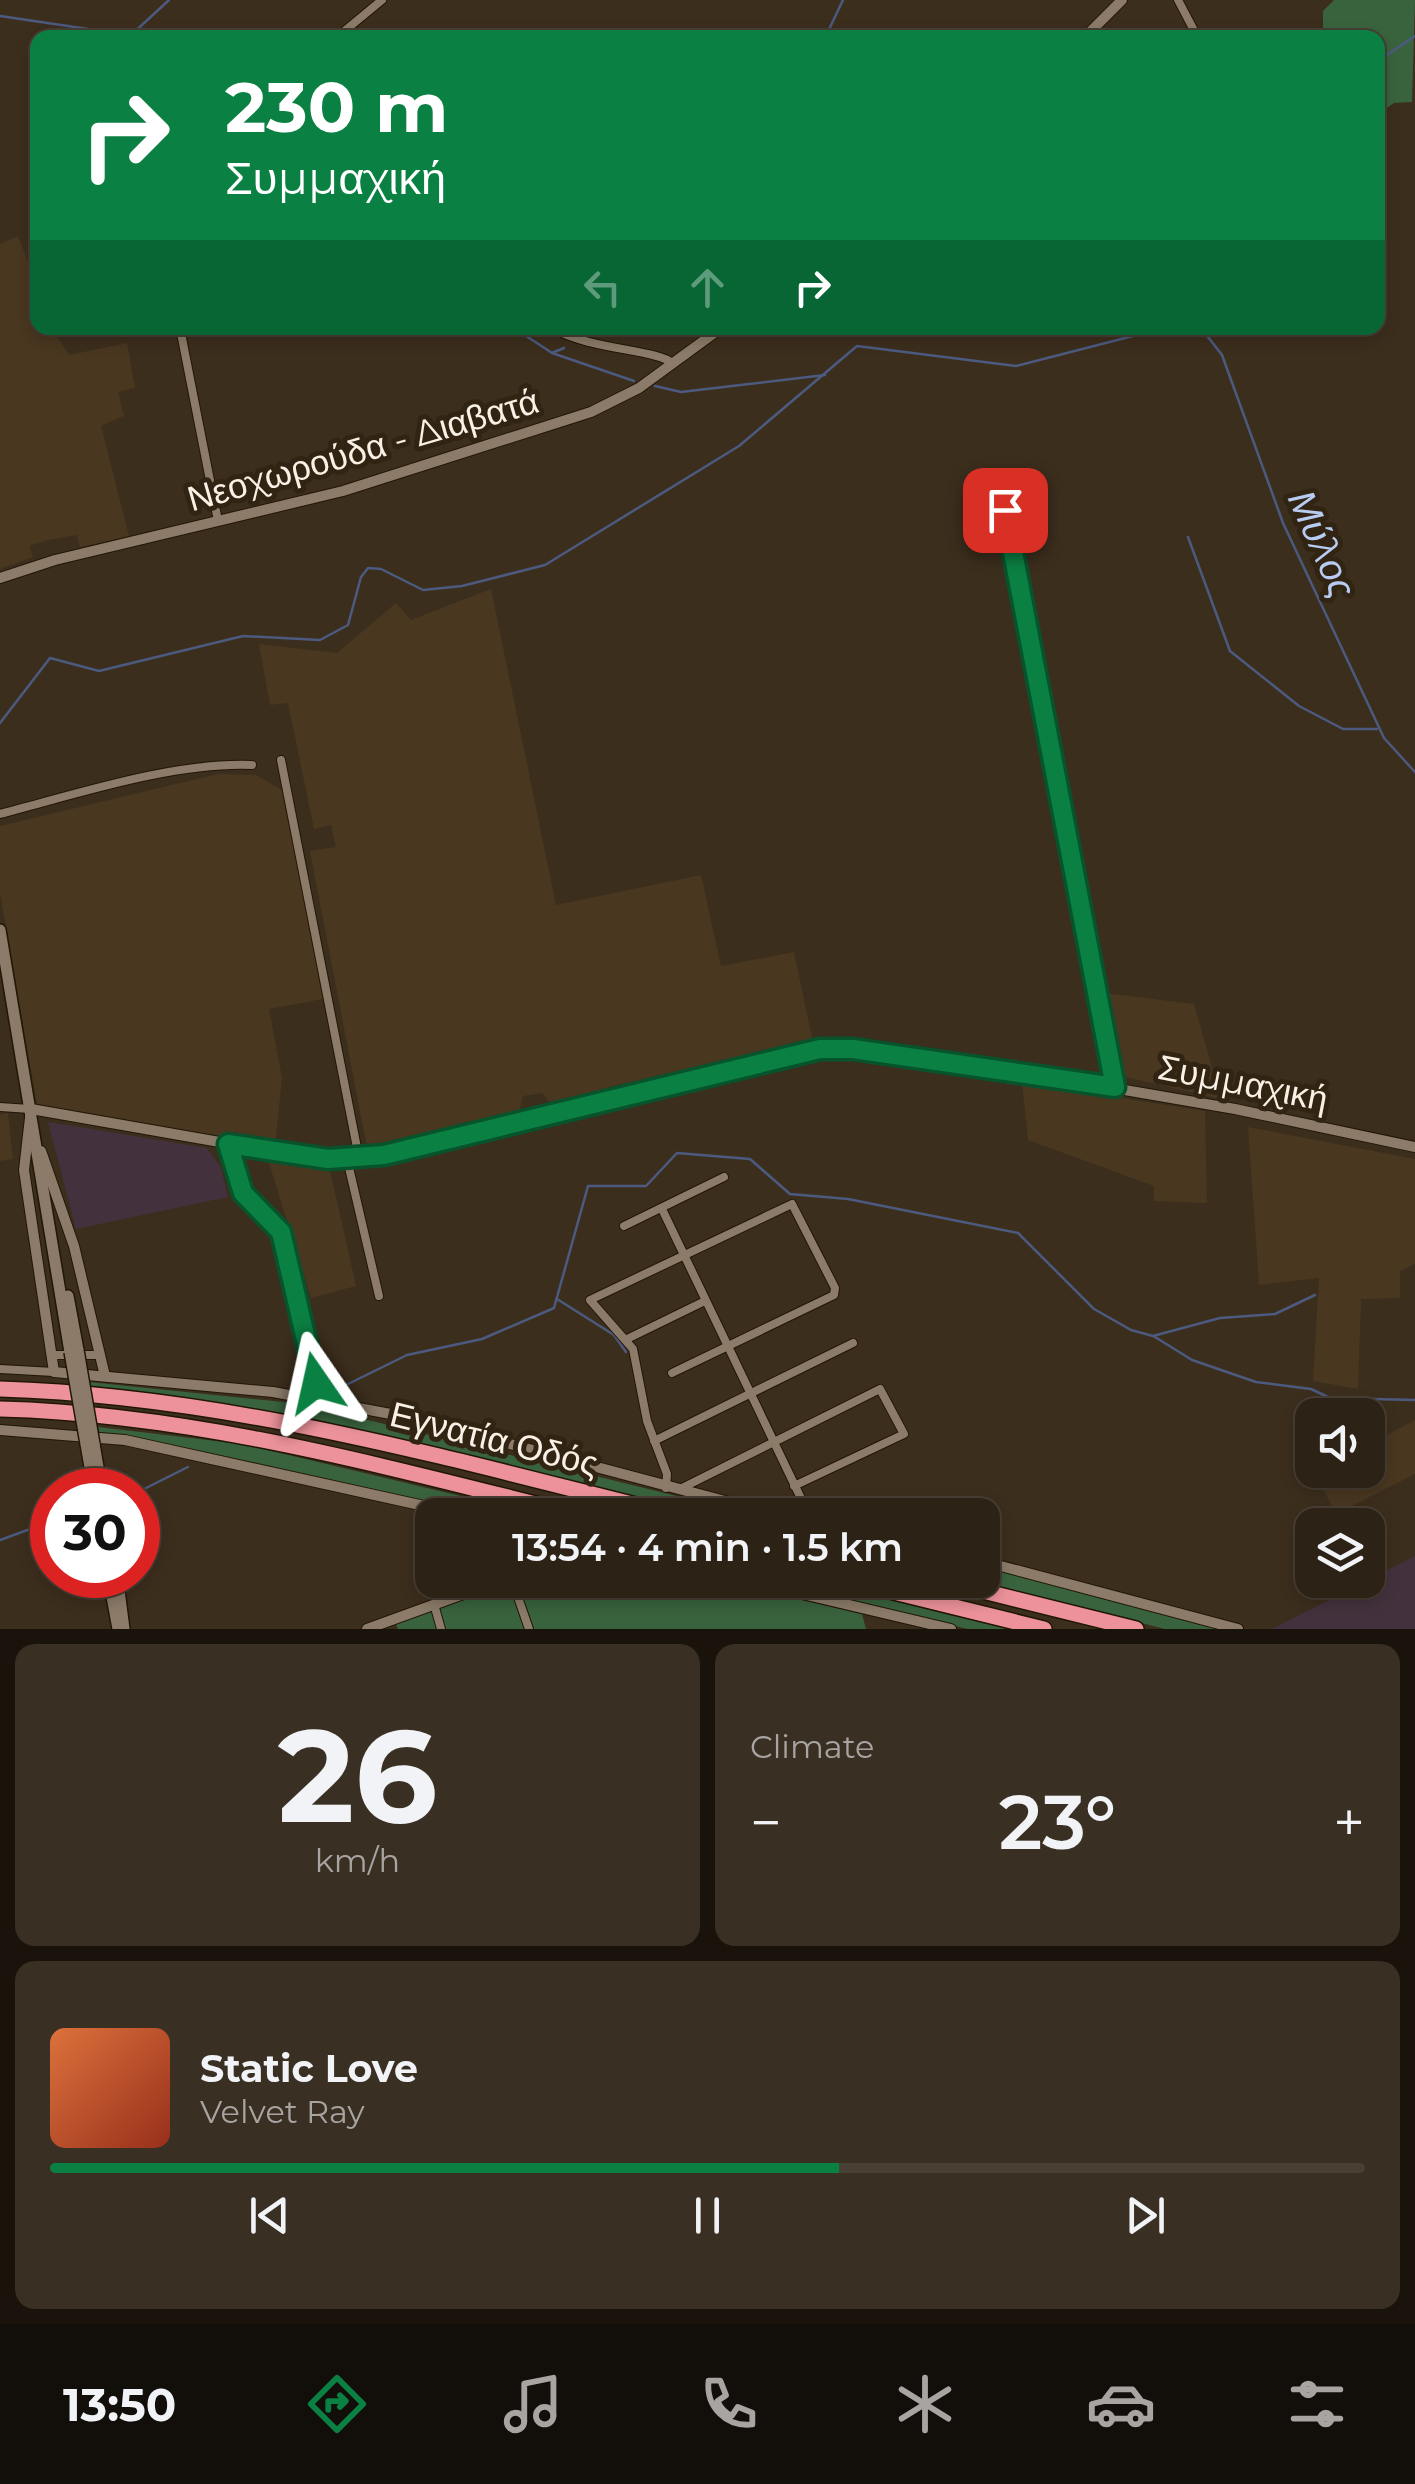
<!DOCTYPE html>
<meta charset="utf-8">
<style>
:root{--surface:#2d2216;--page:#392f23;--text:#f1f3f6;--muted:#a7a4a1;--line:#483f35;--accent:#0b8043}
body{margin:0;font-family:Montserrat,sans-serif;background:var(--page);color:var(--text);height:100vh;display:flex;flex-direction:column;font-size:38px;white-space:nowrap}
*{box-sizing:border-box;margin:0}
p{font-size:32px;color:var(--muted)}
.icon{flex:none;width:55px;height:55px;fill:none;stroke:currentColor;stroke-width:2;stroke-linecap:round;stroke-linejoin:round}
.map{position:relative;height:1629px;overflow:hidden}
.details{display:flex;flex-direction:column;gap:15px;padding:15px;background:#19130c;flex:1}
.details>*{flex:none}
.hud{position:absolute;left:30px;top:30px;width:1355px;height:305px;border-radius:20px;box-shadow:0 5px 15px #0003,0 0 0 2px var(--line);background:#0b8043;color:#fff;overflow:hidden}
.controls{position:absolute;left:1295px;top:1398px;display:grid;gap:20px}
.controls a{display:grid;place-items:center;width:90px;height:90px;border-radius:20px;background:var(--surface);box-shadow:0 5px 15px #0003,0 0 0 2px var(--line);font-size:50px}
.speed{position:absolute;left:30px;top:1468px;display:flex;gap:20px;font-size:50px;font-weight:700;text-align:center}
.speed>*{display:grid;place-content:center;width:130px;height:130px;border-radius:50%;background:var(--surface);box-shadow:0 5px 15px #0003,0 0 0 2px var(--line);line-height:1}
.speed .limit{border:15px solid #d22;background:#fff;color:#111}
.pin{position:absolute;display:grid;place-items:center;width:85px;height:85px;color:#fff;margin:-42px;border-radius:20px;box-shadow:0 5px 15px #0006}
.me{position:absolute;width:110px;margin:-55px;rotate:349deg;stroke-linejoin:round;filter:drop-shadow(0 0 8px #0008)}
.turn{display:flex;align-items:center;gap:35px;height:210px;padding:0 30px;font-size:45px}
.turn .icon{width:130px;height:130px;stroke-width:2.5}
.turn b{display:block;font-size:70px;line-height:85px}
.lanes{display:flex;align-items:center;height:95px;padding:0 30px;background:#0003;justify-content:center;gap:50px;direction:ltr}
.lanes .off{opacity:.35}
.big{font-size:75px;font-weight:600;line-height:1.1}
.details .tile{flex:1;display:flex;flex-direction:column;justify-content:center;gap:15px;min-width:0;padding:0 35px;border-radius:20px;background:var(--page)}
.details .dial{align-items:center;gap:0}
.dial b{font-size:130px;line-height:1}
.song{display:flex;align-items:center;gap:30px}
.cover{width:120px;height:120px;border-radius:15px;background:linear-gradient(135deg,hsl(20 70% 55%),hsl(10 70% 35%))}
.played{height:10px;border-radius:5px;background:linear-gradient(90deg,var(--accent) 60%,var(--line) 60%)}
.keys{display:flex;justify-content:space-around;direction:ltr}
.heat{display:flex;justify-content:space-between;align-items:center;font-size:55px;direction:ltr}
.details .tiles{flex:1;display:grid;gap:15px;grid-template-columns:1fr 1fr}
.tile:last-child{grid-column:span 2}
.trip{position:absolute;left:415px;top:1498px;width:585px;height:100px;border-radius:20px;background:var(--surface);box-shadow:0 5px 15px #0003,0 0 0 2px var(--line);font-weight:600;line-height:100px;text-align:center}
.tabs{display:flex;height:160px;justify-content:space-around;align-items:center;background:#120e09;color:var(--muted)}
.tabs .icon{width:70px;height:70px}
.tabs .current{color:var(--accent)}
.tabs b{font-size:45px;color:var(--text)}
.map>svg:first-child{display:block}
.commercial{fill:#43323d}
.built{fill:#493720}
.green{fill:#39633d}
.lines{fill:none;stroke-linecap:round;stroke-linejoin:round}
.stream{stroke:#4c5a80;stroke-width:2.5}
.minor-casing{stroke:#221606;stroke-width:10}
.tertiary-casing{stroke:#221606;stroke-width:12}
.secondary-casing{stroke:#221606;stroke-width:14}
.motorway-casing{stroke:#221606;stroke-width:18}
.minor{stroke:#8b7b68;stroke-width:8}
.tertiary{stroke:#8b7b68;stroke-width:10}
.secondary{stroke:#8b7b68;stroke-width:11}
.motorway{stroke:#ed929a;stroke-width:15}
.secondary-bridge-casing{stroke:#221606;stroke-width:14;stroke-linecap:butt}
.secondary-bridge{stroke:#8b7b68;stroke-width:11}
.route-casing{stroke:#07532c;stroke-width:25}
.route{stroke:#0b8043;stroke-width:18}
.labels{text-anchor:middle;stroke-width:10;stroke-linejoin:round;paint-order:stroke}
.street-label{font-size:35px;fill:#faf1e6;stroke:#312413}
.water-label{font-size:38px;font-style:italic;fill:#b8ccf2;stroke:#312413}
</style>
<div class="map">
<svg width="1415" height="1629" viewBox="0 0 1415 1629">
<rect width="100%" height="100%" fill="#3c2e1d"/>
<g class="commercial">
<path d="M48 1122 207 1148 221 1168 228 1197 76 1229Z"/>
<path d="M1415 1556V1629H1272Z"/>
</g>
<g class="built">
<path d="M18 236 37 287 38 328H52L69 355 127 343 135 388 118 392 124 416 101 426 129 536 80 547 77 535 48 540 29 546 33 557 0 569V244Z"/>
<path d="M491 589 556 905 701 875 721 966 794 952 813 1042 613 1086 552 1105 542 1093 523 1096 519 1113 367 1148 310 851 336 847 331 825 314 829 288 703 270 705 259 644 337 653 396 603 411 620Z"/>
<path d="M218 774 256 775 285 792 323 999 269 1009 282 1078 275 1146 37 1104 0 893V826Z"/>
<path d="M1104 993 1194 1004 1221 1099 1121 1076Z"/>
<path d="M1022 1083 1205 1111 1207 1203 1154 1201V1186L1028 1140Z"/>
<path d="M8 1113 13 1159 0 1161V1114Z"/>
<path d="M1248 1127 1415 1159V1264L1400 1271V1298L1361 1299 1358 1389 1313 1381 1319 1278 1259 1285Z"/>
<path d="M268 1160 329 1166 356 1286 311 1298Z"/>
<path d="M1415 1420V1474L1336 1514 1314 1472 1368 1470V1445Z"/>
</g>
<g class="green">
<path d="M1334 0H1415L1412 102 1394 103 1378 114V38L1323 37V11Z"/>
<path d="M89 1382 303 1404 754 1515H705L298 1415 90 1391Z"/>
<path d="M98 1427 242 1444 541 1515H487L145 1439 100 1434Z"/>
<path d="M983 1566 1217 1629H1165L970 1580H982Z"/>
<path d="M518 1580H720L862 1614 866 1629H398L396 1624Z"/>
<path d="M763 1580H810L1007 1629H968Z"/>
</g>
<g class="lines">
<g class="stream">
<path d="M0 16 149 38"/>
<path d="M130 36 169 0"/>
<path d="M825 38 843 0"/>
<path d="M1378 61 1415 36"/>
<path d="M514 328 552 353 634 381"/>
<path d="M1201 328 1222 355 1283 523 1384 738 1415 772"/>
<path d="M552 353 564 348"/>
<path d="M655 386 681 392 825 375"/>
<path d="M1188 537 1230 651 1299 706 1343 729H1377"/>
<path d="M0 723 50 658 99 671 243 636 320 640 348 625 361 577 368 568 381 569 423 590 462 586 545 565 739 446 857 346 1016 366 1133 336 1137 328"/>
<path d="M557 1299 614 1335 626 1352"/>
<path d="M1155 1337 1192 1360 1256 1382 1311 1389 1330 1398 1415 1400"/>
<path d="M342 1387 407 1355 482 1339 554 1308 588 1186H646L677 1153 750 1159 790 1194 848 1199 1018 1233 1094 1309 1131 1330 1153 1336 1220 1318 1275 1314 1315 1295"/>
<path d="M138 1492 188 1467"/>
<path d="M0 1540 52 1521"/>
</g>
<defs>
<g id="minor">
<path d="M1178 0 1198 38"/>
<path d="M336 38 382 0"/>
<path d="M180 328 218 521"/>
<path d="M553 328C585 349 659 350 672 363"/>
<path d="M1005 510 1115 1087"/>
<path d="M281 760 359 1158"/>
<path d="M0 814C77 794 173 762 252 765"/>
<path d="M0 1107 30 1109"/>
<path d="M228 1144 243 1193 281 1232 318 1375 326 1390 345 1402"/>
<path d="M347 1159 379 1296"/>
<path d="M662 1209 809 1515"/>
<path d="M624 1226 724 1177"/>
<path d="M627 1339 705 1301"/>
<path d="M52 1355H100"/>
<path d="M0 1369 54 1372"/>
<path d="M307 1398 312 1357"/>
<path d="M654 1441 853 1343"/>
<path d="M666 1488 667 1474 647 1421 633 1349 590 1300 792 1204 835 1288 834 1295 672 1373"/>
<path d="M680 1489 880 1389 904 1434 794 1486"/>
<path d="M512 1580 529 1629"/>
<path d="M434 1604 441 1629"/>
</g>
<g id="tertiary">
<path d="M1084 38 1122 0"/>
<path d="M0 578 55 560 343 491 591 412 639 388 721 328"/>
<path d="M41 1151 74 1246 105 1376"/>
<path d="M0 1430 125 1440 465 1515"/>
<path d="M777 1515 412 1418 273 1392 54 1372 24 1170 31 1109 288 1154 359 1158 782 1056 853 1049 1055 1078 1235 1109 1415 1147"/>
<path d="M982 1561 1238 1629"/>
<path d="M743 1580 951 1629"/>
<path d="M367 1629 502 1580"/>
</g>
<g id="secondary">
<path d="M0 930 70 1352"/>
<path d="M68 1296 78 1350"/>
<path d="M86 1444 94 1490"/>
<path d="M94 1444 102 1490"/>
<path d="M108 1575 118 1629"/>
<path d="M117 1575 124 1629"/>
</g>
<g id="motorway">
<path d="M0 1389C232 1396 453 1460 676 1515"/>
<path d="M0 1409C198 1414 389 1468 580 1515"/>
<path d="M845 1580 1044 1629"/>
<path d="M939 1580 1136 1629"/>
</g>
</defs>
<use href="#minor" class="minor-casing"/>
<use href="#tertiary" class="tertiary-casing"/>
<use href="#secondary" class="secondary-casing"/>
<use href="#motorway" class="motorway-casing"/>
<use href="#minor" class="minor"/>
<use href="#tertiary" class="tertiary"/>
<use href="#secondary" class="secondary"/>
<use href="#motorway" class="motorway"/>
<defs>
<g id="secondary-bridge">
<path d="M78 1350 94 1444"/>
<path d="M70 1352 86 1444"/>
</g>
</defs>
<use href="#secondary-bridge" class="secondary-bridge-casing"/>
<use href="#secondary-bridge" class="secondary-bridge"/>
</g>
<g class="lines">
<defs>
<path id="route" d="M316 1383 281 1232 243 1193 228 1144 328 1159 384 1155 820 1049H853L1115 1087 1005 510"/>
</defs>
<use href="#route" class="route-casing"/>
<use href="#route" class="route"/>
</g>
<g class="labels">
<g class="street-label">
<text transform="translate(363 450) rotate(-16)" y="12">Νεοχωρούδα - Διαβατά</text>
<text transform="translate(1243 1083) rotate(11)" y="12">Συμμαχική</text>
<text transform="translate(494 1439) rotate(14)" y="12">Εγνατία Οδός</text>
</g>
<g class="water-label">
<text transform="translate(1322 544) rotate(66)" y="13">Μύλος</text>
</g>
</g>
</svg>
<div class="controls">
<a><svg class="icon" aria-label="sound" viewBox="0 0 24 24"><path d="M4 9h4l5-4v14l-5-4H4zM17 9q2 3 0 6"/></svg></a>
<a><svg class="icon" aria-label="layers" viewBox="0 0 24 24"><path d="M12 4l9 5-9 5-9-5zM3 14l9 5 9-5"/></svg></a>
</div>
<div class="speed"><div class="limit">30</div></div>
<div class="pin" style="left:1005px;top:510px;background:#d93025"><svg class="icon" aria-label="arrive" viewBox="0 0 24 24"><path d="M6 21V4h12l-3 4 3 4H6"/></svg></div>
<svg class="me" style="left:316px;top:1383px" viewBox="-20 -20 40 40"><path d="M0-17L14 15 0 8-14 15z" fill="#0b8043" stroke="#fff" stroke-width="4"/></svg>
<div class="trip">13:54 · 4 min · 1.5 km</div>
<div class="hud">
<div class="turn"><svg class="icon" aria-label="right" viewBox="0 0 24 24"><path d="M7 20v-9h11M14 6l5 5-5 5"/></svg><div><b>230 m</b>Συμμαχική</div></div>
<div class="lanes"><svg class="icon off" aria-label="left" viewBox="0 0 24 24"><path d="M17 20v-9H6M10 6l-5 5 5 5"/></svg><svg class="icon off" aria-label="ahead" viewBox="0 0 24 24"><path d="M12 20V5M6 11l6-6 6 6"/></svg><svg class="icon" aria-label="right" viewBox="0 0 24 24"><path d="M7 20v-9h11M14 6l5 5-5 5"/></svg></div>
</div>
</div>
<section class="details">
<div class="tiles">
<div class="tile dial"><b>26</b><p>km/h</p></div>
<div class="tile"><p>Climate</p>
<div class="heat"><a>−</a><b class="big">23°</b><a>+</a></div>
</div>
<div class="tile">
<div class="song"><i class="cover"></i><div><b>Static Love</b><p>Velvet Ray</p></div></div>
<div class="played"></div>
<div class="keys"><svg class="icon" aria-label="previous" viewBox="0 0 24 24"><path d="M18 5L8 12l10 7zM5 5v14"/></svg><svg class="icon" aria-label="pause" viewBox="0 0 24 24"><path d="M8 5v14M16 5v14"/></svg><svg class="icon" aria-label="next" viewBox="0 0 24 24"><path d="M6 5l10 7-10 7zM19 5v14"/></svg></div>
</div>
</div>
</section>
<nav class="tabs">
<b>13:50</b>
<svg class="icon current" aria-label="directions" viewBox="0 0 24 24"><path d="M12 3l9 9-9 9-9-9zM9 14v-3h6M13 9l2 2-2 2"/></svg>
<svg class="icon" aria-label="music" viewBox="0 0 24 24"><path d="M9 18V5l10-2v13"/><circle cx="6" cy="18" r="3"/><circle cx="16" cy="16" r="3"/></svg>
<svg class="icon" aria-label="phone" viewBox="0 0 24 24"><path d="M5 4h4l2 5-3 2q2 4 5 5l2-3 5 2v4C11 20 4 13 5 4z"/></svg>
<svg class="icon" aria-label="climate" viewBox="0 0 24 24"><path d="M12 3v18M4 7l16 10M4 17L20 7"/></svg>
<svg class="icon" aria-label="car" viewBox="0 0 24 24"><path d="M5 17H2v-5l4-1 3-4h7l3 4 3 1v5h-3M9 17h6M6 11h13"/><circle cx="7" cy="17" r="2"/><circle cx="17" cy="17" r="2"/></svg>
<svg class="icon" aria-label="filters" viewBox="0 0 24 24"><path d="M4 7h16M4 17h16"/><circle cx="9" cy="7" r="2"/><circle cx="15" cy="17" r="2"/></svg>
</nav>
